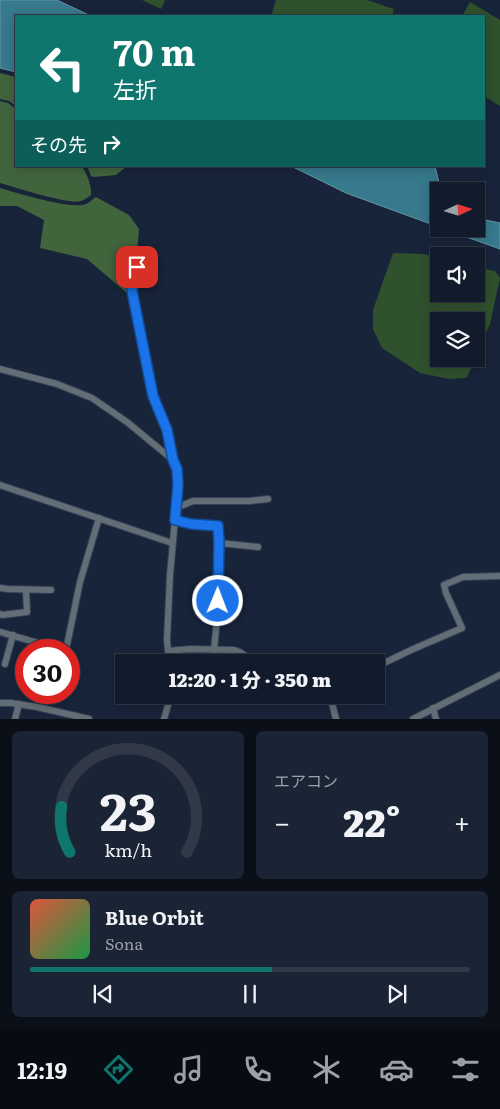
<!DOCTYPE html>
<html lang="ja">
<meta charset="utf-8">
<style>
:root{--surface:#121b2c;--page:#1b2434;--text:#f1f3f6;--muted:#9ca1a9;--line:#313948;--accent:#0f766e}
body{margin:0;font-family:Literata,"Noto Sans JP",serif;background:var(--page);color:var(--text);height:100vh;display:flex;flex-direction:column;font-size:19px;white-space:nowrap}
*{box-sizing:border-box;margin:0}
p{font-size:16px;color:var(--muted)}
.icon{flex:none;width:28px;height:28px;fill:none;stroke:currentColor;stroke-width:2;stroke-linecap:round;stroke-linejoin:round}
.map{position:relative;height:719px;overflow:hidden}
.sheet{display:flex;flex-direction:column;gap:12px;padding:12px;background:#0a0f18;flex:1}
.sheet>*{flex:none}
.top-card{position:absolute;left:15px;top:15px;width:470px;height:152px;border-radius:0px;box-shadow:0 2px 12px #0003,0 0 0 1px var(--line);background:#0f766e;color:#fff;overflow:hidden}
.needle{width:32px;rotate:86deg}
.tools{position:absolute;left:430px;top:182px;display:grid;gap:10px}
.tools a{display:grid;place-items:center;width:55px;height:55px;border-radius:0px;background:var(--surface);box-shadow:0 2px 12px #0003,0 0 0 1px var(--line);font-size:25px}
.speed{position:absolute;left:15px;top:639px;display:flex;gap:10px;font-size:25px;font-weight:700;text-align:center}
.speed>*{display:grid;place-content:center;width:65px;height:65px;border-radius:50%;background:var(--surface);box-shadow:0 2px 12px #0003,0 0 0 1px var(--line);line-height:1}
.speed .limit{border:8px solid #d22;background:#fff;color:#111}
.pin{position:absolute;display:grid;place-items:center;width:42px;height:42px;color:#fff;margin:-21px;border-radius:10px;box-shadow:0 2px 8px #0006}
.me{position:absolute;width:55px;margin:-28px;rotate:1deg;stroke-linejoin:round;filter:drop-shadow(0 0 4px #0008)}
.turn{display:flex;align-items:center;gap:18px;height:105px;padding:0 15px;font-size:22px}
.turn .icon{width:65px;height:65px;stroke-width:2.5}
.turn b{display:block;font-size:35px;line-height:42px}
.then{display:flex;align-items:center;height:48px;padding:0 15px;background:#0003;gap:10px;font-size:19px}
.big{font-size:38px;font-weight:800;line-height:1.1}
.sheet .card{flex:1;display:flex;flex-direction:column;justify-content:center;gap:8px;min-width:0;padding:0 18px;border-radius:8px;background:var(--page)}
.sheet .dial{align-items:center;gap:0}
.dial svg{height:130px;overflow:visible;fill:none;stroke:var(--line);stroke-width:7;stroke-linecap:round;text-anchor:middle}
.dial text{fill:var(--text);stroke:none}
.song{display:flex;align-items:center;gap:15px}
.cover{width:60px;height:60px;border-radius:8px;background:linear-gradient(135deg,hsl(10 70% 55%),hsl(140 70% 35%))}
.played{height:5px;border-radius:2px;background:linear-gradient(90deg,var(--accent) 55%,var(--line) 55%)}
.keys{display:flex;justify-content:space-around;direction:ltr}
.heat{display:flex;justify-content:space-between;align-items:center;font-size:28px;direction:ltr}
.sheet .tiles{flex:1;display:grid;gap:12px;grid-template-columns:1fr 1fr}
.card:last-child{grid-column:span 2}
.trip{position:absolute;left:115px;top:654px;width:270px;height:50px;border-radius:0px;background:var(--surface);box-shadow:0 2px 12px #0003,0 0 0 1px var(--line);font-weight:800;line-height:50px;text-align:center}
.tab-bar{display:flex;height:80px;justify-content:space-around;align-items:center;background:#070b12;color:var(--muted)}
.tab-bar .icon{width:35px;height:35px}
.tab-bar .current{color:var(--accent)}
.tab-bar b{font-size:22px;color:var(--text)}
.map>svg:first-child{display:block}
.green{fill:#30512d}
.forest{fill:#41643d}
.water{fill:#37798d;stroke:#6596a8}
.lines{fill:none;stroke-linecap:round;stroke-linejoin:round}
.street-casing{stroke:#354156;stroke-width:8}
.street{stroke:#616e75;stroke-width:6}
.route-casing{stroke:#114b97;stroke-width:12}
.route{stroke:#1a73e8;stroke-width:9}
</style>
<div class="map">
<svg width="500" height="719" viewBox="0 0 500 719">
<rect width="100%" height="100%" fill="#18243a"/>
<g class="green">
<path d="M142 0H165L161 9Z"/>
<path d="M276 0H367L394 9 392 16H271Z"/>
<path d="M470 2 500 20V106L484 96V16H462Z"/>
<path d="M393 253 424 254 439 258V294H476V267L495 271 500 278 490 324 476 355V321H439V359H475L467 377 464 378 449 379 420 373 382 348 373 329V310Z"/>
</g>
<g class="forest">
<path d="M0 73 16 77V106L9 101 0 99Z"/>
<path d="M0 101 8 103 16 109V166H81C87 172 92 187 91 195 88 197 84 200 81 201 70 205 14 187 0 183Z"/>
<path d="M87 166H127L116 175 94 177 91 176Z"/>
<path d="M0 188C17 193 72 210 86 204 89 203 93 199 96 197L129 215 139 229 136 266 129 286 128 294 87 259 40 248 44 220 17 206H0Z"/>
</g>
<g class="water">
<path d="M0 0H57L91 16H16V72L0 68Z"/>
<path d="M291 166H435L440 187 432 201 439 204V227L346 193Z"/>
<path d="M476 218 500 223V249L444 229H476Z"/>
</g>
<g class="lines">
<defs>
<g id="street">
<path d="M137 267 132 290 134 301 153 396 167 430 173 460 177 469 178 485 170 575 167 640 169 662"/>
<path d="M0 369 57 384 92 398 127 422 173 460"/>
<path d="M0 485 172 543"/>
<path d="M176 508 193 501H249L268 499"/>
<path d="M175 520 191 525 218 526C220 567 219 609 214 650"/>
<path d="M219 543 258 547"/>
<path d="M0 588 8 589 51 590"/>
<path d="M0 614 2 615 27 612 26 590"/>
<path d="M0 632 62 650"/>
<path d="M66 650 80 582 99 518"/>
<path d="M168 651 190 649 234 650C241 652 247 655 248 662"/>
<path d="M5 664 13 635"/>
<path d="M376 668 380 665 411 650 462 628 446 593 444 585 463 577 500 576"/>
<path d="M248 695 250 698C267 698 284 699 300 695"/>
<path d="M330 695 336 719"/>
<path d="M0 703H11L37 707 89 719"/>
<path d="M433 708 436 719"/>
<path d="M15 719 19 704"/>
<path d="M164 719 171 695"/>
<path d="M413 719 500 675"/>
</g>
</defs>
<use href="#street" class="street-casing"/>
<use href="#street" class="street"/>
</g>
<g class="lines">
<defs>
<path id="route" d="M137 267 132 290 134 301 153 396 167 430 173 460 177 469 178 485 175 520 191 524 218 526 219 542 218 601"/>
</defs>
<use href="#route" class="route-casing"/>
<use href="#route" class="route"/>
</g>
</svg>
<div class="tools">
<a><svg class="needle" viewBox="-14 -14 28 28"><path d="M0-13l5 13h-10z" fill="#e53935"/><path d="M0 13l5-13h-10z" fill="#9ca1a9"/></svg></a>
<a><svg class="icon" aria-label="sound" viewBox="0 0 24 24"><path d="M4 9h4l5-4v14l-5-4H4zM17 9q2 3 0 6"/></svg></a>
<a><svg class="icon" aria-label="layers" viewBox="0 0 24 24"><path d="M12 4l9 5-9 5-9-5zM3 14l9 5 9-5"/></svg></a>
</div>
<div class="speed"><div class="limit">30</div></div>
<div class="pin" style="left:137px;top:267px;background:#d93025"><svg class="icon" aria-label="arrive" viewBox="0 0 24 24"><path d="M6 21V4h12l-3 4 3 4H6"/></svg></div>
<svg class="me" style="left:218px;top:601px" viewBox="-20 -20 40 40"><circle r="17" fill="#1a73e8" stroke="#fff" stroke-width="3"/><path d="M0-11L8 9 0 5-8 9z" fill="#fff"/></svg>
<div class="trip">12:20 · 1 分 · 350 m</div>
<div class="top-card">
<div class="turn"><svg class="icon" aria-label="left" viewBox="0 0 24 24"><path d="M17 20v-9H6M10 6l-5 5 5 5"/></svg><div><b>70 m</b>左折</div></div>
<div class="then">その先<svg class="icon" aria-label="right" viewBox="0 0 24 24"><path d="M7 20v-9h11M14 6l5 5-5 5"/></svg></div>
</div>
</div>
<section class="sheet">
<div class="tiles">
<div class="card dial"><svg viewBox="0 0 100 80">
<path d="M14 69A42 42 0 1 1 86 69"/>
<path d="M14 69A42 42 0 0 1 9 41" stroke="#0f766e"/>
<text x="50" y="56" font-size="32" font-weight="700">23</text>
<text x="50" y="72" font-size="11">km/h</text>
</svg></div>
<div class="card"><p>エアコン</p>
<div class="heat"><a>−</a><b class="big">22°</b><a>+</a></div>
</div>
<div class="card">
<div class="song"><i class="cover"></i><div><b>Blue Orbit</b><p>Sona</p></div></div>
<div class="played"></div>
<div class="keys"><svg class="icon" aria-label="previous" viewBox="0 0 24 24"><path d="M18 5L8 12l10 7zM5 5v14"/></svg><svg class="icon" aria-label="pause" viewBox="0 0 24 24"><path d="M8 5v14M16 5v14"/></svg><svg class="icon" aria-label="next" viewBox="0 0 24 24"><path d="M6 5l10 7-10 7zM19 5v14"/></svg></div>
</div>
</div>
</section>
<nav class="tab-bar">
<b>12:19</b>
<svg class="icon current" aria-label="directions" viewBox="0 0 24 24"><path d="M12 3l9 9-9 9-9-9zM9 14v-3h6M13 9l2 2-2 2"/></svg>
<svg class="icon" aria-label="music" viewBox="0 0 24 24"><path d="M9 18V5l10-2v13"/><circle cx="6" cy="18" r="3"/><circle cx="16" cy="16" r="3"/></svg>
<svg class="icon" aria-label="phone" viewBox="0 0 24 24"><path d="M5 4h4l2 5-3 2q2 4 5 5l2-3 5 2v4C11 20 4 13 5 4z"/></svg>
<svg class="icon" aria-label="climate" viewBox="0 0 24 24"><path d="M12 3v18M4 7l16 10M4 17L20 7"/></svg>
<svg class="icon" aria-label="car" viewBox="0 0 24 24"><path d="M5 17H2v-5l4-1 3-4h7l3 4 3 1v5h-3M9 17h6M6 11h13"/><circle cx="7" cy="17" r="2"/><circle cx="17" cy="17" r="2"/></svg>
<svg class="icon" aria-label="filters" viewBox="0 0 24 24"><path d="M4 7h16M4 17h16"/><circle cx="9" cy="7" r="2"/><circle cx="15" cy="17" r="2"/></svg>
</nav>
